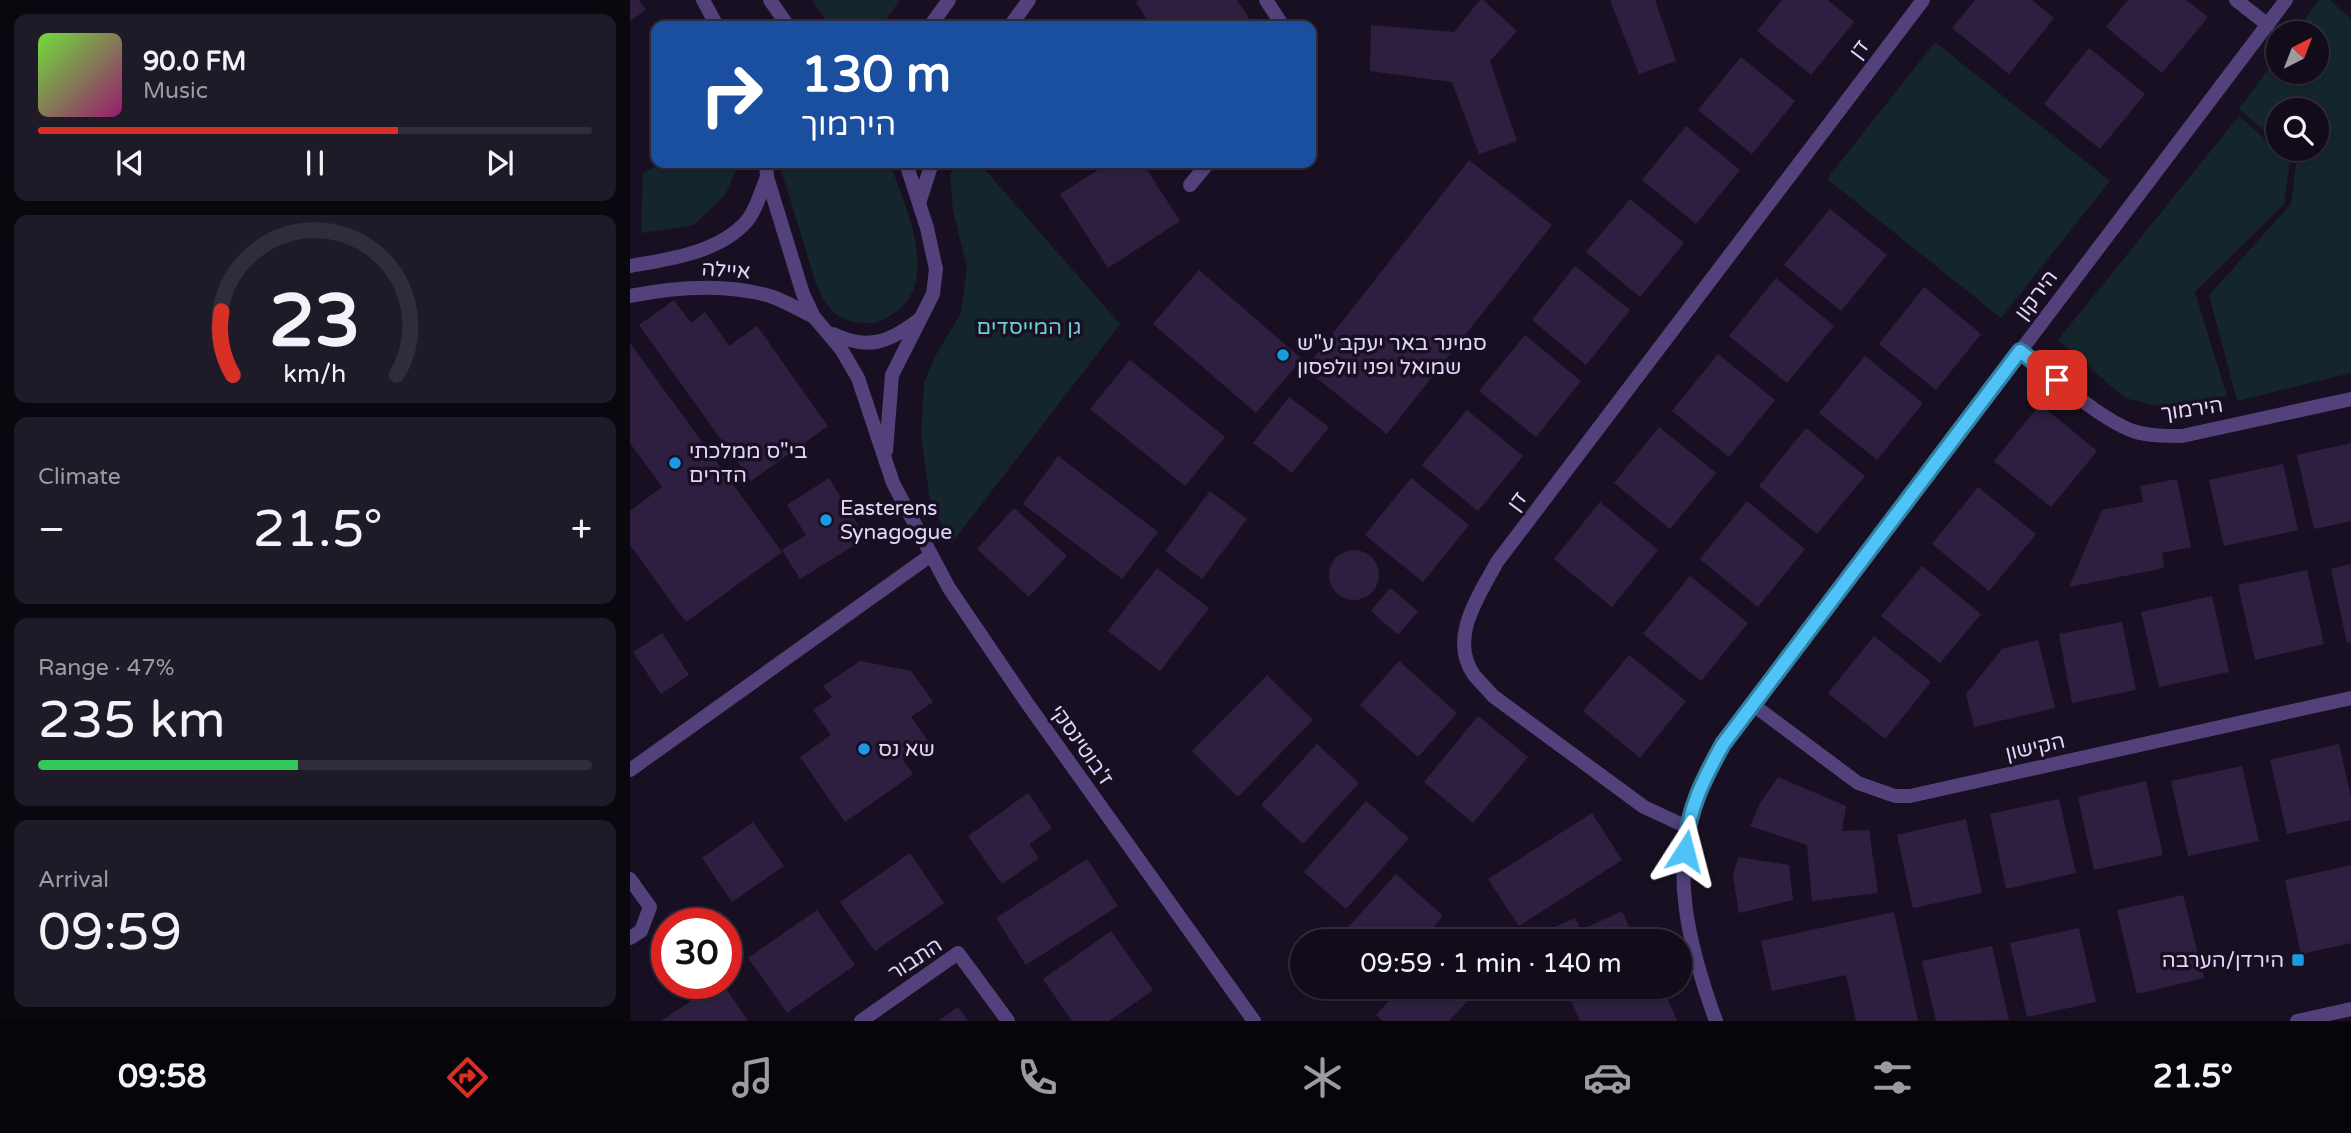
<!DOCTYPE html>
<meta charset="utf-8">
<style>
:root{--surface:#120c1a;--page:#1f1a27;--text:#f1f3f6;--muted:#9c9ba2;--line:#312c39;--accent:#d93025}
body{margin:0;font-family:"Varela Round",Heebo,sans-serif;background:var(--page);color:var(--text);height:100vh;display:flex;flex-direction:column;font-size:26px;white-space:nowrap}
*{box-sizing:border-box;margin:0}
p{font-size:23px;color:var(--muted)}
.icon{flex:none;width:38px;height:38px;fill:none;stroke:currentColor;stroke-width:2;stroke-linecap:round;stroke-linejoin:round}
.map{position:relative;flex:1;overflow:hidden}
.side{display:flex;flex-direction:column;gap:14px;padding:14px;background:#0a070e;width:630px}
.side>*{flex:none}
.guide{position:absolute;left:21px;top:21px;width:665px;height:147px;border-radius:14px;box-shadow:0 2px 5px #0004,0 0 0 2px var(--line);background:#1a4fa0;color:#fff;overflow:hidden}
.needle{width:46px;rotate:42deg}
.controls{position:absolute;left:1636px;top:21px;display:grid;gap:14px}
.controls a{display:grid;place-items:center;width:63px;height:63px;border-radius:50%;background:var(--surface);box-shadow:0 2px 5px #0004,0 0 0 2px var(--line);font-size:35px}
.speed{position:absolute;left:21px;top:908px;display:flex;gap:14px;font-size:35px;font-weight:700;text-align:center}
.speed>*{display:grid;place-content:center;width:91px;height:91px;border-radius:50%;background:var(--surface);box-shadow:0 2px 5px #0004,0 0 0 2px var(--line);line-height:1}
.speed .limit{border:10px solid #d22;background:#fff;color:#111}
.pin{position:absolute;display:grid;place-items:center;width:60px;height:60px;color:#fff;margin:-30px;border-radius:14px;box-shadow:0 4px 10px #0006}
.me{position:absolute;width:77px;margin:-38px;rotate:9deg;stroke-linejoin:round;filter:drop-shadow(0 0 5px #0008)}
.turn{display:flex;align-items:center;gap:24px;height:147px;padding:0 35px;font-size:32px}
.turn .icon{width:91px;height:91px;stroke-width:2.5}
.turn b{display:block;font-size:49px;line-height:60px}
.big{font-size:52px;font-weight:600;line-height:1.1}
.side .widget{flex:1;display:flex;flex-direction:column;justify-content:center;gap:10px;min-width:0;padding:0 24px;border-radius:14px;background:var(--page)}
.side .dial{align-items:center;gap:0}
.dial svg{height:182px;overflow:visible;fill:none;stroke:var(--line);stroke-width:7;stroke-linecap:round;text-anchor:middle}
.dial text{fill:var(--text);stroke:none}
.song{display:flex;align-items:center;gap:21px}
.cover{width:84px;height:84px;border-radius:10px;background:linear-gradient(135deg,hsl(100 70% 55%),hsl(320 70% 35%))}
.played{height:7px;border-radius:4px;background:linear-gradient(90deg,var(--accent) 65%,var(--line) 65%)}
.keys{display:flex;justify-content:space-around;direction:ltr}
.heat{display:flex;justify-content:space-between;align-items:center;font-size:38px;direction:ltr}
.charge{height:10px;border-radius:5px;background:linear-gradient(90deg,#34c759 47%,var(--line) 0)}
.trip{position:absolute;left:660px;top:929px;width:402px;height:70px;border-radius:35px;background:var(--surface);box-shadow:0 2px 5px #0004,0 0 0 2px var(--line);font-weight:600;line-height:70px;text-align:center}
.dock{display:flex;height:112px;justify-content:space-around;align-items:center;background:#07050a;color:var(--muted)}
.dock .icon{width:49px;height:49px}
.dock .current{color:var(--accent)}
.dock b{font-size:32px;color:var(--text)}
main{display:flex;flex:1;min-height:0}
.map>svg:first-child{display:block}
.green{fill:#14262b}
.building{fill:#2e1f40}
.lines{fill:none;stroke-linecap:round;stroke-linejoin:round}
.service{stroke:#52417b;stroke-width:14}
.minor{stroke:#52417b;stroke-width:14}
.tertiary{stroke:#52417b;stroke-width:14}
.route-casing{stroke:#337fa1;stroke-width:18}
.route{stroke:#4fc3f7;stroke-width:12}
.poi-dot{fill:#1a9ae2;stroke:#181022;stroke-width:2.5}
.labels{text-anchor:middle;stroke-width:7;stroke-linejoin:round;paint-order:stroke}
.street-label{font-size:21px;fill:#e3d6fa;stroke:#181022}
.park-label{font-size:21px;fill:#6ad1d2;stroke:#181022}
.poi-label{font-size:21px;fill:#e3d6fa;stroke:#181022;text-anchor:start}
</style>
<main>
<section class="side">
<div class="widget">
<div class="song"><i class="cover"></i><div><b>90.0 FM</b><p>Music</p></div></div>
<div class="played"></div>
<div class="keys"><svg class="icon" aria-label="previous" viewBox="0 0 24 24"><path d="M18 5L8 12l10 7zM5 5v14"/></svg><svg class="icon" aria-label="pause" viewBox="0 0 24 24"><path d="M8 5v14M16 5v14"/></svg><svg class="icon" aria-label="next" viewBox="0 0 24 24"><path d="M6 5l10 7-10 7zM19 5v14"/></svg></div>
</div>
<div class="widget dial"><svg viewBox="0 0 100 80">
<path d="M14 69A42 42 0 1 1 86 69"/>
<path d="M14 69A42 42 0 0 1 9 41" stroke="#d93025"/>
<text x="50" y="56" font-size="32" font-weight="700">23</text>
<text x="50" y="72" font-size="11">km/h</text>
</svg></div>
<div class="widget"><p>Climate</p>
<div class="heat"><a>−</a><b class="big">21.5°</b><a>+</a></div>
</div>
<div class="widget"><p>Range · 47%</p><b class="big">235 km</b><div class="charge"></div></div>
<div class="widget"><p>Arrival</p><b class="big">09:59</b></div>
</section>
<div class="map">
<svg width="1721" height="1021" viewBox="0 0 1721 1021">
<rect width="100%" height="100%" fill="#181022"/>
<g class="green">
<path d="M182 0H270L251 26H202L197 22Z"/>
<path d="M1689 0H1700L1721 19V373L1607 401 1579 295 1661 204 1667 157 1656 149H1687V110H1648V142L1609 109 1648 56V72H1687V33H1665Z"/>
<path d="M1305 42 1480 181 1371 318 1197 179Z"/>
<path d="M1609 116 1660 161 1654 204 1565 292 1597 396 1527 406 1495 398 1428 340Z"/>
<path d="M32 163H109L95 195 64 225 11 233 13 173Z"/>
<path d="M151 163H260C274 205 311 279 266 312 260 316 250 322 242 323 226 324 208 320 199 307 187 292 182 271 177 253 168 225 160 198 151 170Z"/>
<path d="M325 163H349L490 324 321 544 300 500 291 435 294 382 307 353 331 313 337 268 323 211 320 175Z"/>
</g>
<g class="building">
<path d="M0 0H9L16 10 0 21Z"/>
<path d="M509 0H607L624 26H521L506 2Z"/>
<path d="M850 0H853L887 31 860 61 887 141 849 154 822 82 740 71 741 25 824 32Z"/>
<path d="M980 0H1025L1046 61 1009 74Z"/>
<path d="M1152 0H1198L1224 22 1181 75 1127 31Z"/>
<path d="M1345 0H1402L1424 18 1379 74 1322 28Z"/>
<path d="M1498 0H1556L1578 17 1532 73 1476 27Z"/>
<path d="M1459 48 1515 94 1470 149 1414 104Z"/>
<path d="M1111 57 1165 101 1122 154 1068 110Z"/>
<path d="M1056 126 1110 170 1066 224 1012 180Z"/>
<path d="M839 160 922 225 757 434 675 369Z"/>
<path d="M479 163H528L517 170 550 221 478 268 430 194Z"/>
<path d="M1000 199 1054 243 1010 297 956 252Z"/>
<path d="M1200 209 1257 255 1211 311 1154 265Z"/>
<path d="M945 266 1000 310 956 365 902 320Z"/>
<path d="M569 270 672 359 626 413 523 324Z"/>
<path d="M1146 278 1204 326 1157 383 1099 336Z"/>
<path d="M1294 287 1351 334 1306 390 1249 344Z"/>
<path d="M44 300 61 323 75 312 99 346 127 326 198 426 121 481 9 325Z"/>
<path d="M895 335 951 381 906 437 849 391Z"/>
<path d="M0 343 152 552 56 622 0 545V511L32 487 0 443Z"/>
<path d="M1088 354 1145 400 1099 457 1042 411Z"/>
<path d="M1235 356 1293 403 1247 460 1189 413Z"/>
<path d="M500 360 595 437 555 486 460 409Z"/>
<path d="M659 397 699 427 662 473 623 443Z"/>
<path d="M1410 404 1467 451 1421 507 1364 461Z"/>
<path d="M837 410 893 456 848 511 792 465Z"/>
<path d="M1029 427 1086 473 1040 529 984 483Z"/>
<path d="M1176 428 1235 476 1187 534 1129 486Z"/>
<path d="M1721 443V521L1684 529 1667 455Z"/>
<path d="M428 456 528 532 492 579 393 504Z"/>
<path d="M1653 464 1668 530 1594 546 1579 480Z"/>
<path d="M199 478 236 538 170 579 152 550 176 535 157 505Z"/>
<path d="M781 478 839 525 793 582 735 535Z"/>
<path d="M1547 479 1561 547 1532 553 1534 568 1439 587 1472 510 1513 502 1510 486Z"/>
<path d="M1348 487 1406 534 1359 591 1302 544Z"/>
<path d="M580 491 617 519 572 579 535 551Z"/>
<path d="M1117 501 1175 549 1128 607 1070 559Z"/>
<path d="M970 502 1028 550 982 607 924 559Z"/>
<path d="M384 508 437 556 399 597 347 549Z"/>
<circle cx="724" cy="575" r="25"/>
<path d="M1721 564V642L1717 643 1701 569Z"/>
<path d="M1292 566 1351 614 1310 663 1251 616Z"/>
<path d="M527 568 579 608 530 671 478 631Z"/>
<path d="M1677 570 1694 644 1625 660 1608 585Z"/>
<path d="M1060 576 1118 623 1071 681 1013 634Z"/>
<path d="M760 588 788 611 768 635 741 611Z"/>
<path d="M1582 596 1599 672 1529 687 1511 612Z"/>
<path d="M1492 622 1506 690 1442 703 1429 634Z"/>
<path d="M32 633 59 675 31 694 3 652Z"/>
<path d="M1244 636 1301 682 1255 739 1198 693Z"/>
<path d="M1408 640 1425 708 1344 727 1336 694 1372 649Z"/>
<path d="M999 655 1056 701 1010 758 953 711Z"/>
<path d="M230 661 281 671 303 702 281 717 298 741 272 759 283 774 215 822 170 757 201 735 183 710 202 697 193 686Z"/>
<path d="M769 661 827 713 788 757 730 705Z"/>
<path d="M637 675 683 720 608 797 562 751Z"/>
<path d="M848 716 898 757 843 823 794 782Z"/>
<path d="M687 744 729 783 673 844 631 805Z"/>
<path d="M1709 744 1721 797V820L1657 834 1640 760Z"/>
<path d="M1612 766 1629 841 1558 856 1541 781Z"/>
<path d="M1148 777 1216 806 1212 831 1239 830 1248 893 1182 901 1177 845 1120 826 1130 803Z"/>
<path d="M1516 781 1533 855 1464 870 1448 797Z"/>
<path d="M398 793 422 828 399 844 409 858 372 884 338 836Z"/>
<path d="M1429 799 1446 873 1376 889 1360 814Z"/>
<path d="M736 801 779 838 716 909 674 872Z"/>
<path d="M962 813 992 860 889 926 858 879Z"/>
<path d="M1336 819 1352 893 1283 908 1267 835Z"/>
<path d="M123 822 154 866 102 902 72 858Z"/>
<path d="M280 853 314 903 245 951 210 902Z"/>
<path d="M1108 857 1159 865 1163 900 1109 913 1103 876Z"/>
<path d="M457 859 488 906 396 965 366 918Z"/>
<path d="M1721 865V943L1671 954 1655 880Z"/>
<path d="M766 874 813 916 791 942H705Z"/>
<path d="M1553 895 1574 978 1507 994 1487 910Z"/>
<path d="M187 910 225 965 157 1013 118 958Z"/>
<path d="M992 911 1003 936 990 942H908L905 936 945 918 951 930Z"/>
<path d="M1264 912 1288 1021H1226L1216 975 1142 991 1131 941Z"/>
<path d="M1449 928 1466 1002 1397 1017 1380 943Z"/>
<path d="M481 931 523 990 479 1021H442L413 979Z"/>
<path d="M1362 946 1379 1020 1306 1021 1292 961Z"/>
<path d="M87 984H93L118 1021H31Z"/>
<path d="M772 987H850L819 1021H753L746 1015Z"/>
<path d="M969 987H1033L1047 1021H950L940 999Z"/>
<path d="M328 1007 338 1021H308Z"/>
</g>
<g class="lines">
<g class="service">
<path d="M636 0 653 26"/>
<path d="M560 185 578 163"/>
<path d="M0 879 20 907 11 931 0 938"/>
</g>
<g class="minor">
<path d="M1606 0 1638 25"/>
<path d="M1390 351C1420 374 1469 419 1503 431 1519 436 1535 436 1552 436L1721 399"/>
<path d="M1122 704 1228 783 1265 796H1280L1721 698"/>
<path d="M0 770 301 555"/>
<path d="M1057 827 1014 807 863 696C857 689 850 682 844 675 818 638 849 596 867 562L1293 0"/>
<path d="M231 1021 328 953 378 1021"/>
<path d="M1086 1021C1059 947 1038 868 1068 791 1074 775 1085 759 1093 744L1656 0"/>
<path d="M1667 1021 1721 1009"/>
</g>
<g class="tertiary">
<path d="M73 0 87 26"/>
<path d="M140 0 158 26"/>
<path d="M300 26 319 0"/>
<path d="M380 26 399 0"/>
<path d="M136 163 137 177 173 294 184 317 211 349 228 378 263 483 319 588 397 703 624 1021"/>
<path d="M289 203 302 163"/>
<path d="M0 266C39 259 88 253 116 222 126 211 131 191 137 177"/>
<path d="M0 296C45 287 95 283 140 296 155 301 170 310 184 317"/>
<path d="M203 334C237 350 258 343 287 321"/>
<path d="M256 451 262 375 303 294 306 269 297 228 276 163"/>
</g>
</g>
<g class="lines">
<defs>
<path id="route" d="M1055 851C1058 809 1073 780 1093 744L1390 351 1427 380"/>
</defs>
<use href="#route" class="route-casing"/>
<use href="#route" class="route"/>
</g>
<g class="poi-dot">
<circle cx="653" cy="355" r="7"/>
<circle cx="45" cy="463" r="7"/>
<circle cx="196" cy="520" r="7"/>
<circle cx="234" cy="749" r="7"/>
<rect x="1661" y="953" width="14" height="14" rx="3.5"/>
</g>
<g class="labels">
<g class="street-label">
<text transform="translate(1229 49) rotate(-53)" y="7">דן</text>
<text transform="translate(96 270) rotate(4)" y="7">איילה</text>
<text transform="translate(1406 295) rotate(-53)" y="7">הירקון</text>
<text transform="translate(1562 409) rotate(-8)" y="7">הירמוך</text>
<text transform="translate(887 501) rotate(-53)" y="7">דן</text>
<text transform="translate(452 745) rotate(55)" y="7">ז'בוטינסקי</text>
<text transform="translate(1405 747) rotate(-13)" y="7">הקישון</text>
<text transform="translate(285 959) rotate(-33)" y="7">התבור</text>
</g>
<g class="park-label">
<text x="399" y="334">גן המייסדים</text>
</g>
<g class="poi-label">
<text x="667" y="350">סמינר באר יעקב ע"ש<tspan x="667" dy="24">שמואל ופני וולפסון</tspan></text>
<text x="59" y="458">בי"ס ממלכתי<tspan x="59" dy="24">הדרים</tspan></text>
<text x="210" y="515">Easterens<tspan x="210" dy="24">Synagogue</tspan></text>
<text x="248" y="756">שא נס</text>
<text x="1654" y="967" text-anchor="end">הירדן/הערבה</text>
</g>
</g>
</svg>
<div class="controls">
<a><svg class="needle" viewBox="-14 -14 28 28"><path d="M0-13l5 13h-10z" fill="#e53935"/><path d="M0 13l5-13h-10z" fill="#9c9ba2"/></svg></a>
<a><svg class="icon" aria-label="search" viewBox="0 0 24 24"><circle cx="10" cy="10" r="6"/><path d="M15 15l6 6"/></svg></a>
</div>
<div class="speed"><div class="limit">30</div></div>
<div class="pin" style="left:1427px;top:380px;background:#d93025"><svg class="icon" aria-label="arrive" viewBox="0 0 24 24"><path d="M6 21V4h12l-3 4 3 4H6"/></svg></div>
<svg class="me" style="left:1055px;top:851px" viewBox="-20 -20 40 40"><path d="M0-17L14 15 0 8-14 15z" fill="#4fc3f7" stroke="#fff" stroke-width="4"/></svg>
<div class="trip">09:59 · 1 min · 140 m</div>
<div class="guide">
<div class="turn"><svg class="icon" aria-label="right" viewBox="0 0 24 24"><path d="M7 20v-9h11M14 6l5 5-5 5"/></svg><div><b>130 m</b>הירמוך</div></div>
</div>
</div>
</main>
<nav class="dock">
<b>09:58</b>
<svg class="icon current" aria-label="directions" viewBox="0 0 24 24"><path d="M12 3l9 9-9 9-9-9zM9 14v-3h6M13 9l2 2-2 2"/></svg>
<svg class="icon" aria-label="music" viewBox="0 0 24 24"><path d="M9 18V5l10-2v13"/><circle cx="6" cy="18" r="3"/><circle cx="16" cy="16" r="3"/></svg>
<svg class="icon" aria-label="phone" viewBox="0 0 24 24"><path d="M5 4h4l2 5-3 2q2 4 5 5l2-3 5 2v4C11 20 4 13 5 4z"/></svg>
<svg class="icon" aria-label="climate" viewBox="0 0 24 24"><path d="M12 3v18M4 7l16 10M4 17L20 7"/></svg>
<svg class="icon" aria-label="car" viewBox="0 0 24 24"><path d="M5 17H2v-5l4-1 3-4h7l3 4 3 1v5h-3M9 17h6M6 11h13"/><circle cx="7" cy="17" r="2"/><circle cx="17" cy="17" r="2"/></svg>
<svg class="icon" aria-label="filters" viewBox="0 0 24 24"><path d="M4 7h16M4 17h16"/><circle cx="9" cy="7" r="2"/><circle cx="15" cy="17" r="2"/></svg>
<b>21.5°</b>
</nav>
